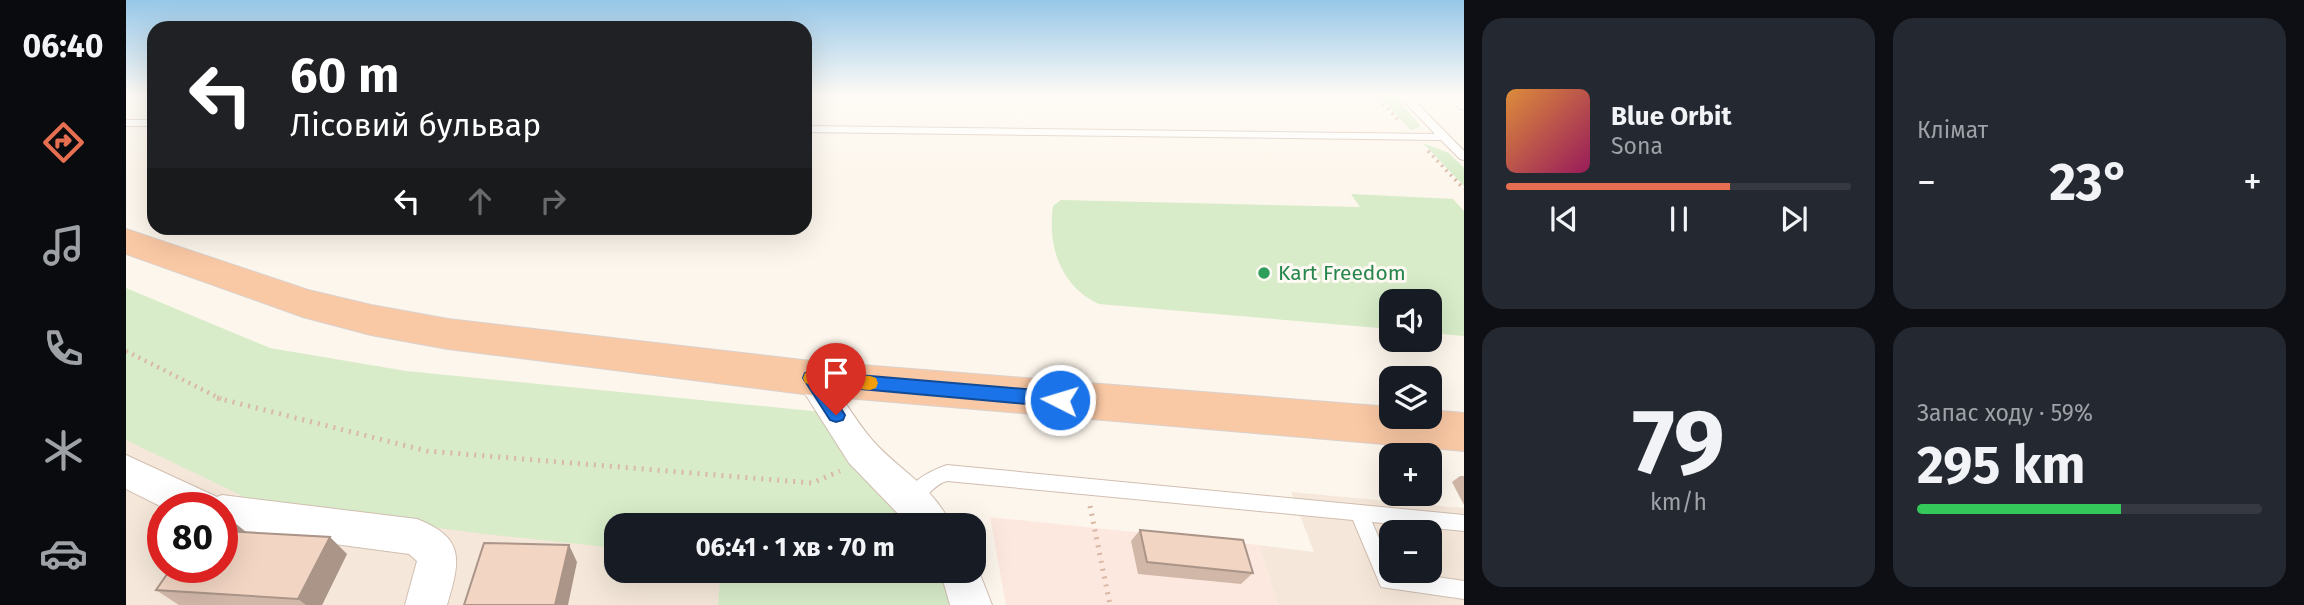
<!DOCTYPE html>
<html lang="uk">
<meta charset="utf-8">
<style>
:root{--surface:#171b24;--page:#242831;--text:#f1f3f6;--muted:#9ea1a6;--line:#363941;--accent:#e76f51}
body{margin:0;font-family:"Fira Sans",sans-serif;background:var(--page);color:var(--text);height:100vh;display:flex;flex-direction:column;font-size:26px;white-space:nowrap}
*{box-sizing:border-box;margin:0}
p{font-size:23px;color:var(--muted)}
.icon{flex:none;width:38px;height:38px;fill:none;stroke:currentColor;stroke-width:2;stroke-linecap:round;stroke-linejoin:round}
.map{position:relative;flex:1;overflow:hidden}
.side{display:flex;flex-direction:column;gap:18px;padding:18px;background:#0d0f14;width:840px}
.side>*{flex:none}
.top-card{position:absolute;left:21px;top:21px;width:665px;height:214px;border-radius:21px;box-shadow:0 7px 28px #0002;background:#202124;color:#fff;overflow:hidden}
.tools{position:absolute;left:1253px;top:289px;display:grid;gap:14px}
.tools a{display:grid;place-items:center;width:63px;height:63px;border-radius:14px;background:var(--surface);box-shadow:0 7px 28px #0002;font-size:35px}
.speed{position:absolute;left:21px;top:492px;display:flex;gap:14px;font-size:35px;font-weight:700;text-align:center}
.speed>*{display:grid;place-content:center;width:91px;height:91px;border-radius:50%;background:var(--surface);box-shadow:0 7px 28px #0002;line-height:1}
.speed .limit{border:10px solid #d22;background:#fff;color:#111}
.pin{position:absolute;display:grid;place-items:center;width:60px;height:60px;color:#fff;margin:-72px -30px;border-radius:50% 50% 50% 0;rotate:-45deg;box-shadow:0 0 7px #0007}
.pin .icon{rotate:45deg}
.me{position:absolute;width:77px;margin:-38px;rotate:275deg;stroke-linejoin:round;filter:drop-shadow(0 0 5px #0008)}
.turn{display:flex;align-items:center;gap:24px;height:147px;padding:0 28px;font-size:32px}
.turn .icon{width:91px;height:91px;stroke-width:2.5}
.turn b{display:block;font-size:49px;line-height:60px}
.lanes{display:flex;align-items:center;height:66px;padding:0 28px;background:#0003;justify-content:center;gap:35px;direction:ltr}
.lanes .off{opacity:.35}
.big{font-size:52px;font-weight:700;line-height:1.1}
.side .widget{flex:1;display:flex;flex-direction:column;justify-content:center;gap:10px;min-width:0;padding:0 24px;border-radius:21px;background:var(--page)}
.side .dial{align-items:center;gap:0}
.dial b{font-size:91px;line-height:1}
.song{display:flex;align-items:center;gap:21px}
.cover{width:84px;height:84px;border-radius:10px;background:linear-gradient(135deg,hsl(30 70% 55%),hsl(330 70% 35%))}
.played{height:7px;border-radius:4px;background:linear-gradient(90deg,var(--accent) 65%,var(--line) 65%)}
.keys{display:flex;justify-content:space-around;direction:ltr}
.heat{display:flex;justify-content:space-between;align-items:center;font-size:38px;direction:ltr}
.charge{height:10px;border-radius:5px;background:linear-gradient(90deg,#34c759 59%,var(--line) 0)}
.side .tiles{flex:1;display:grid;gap:18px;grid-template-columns:repeat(2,1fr)}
.trip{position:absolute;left:478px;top:513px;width:382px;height:70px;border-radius:21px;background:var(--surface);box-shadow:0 7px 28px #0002;font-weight:700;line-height:70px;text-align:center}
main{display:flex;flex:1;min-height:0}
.menu{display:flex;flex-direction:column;width:126px;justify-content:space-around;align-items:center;background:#090b0e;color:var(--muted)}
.menu .icon{width:49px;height:49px}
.menu .selected{color:var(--accent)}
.menu b{font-size:32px;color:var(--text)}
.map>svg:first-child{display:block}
.residential{fill:#f5e8da;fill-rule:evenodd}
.commercial{fill:#fde8e0}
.green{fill:#d8ecc9}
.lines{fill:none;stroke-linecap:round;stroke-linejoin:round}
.service-casing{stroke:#d1beb0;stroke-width:2}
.minor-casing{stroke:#d1beb0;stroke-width:2}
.trunk-casing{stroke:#dad1cd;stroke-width:2}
.path-far2{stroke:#d9b8a5;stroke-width:3.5;stroke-dasharray:2 4.5;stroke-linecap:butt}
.path-far1{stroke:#d9b8a5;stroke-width:4.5;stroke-dasharray:2 5;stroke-linecap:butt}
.path{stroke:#d9b8a5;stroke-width:5;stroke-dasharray:2 6;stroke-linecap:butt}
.service{fill:#fff;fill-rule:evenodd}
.minor{fill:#fff;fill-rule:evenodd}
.trunk{fill:#f9c8a4;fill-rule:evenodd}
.wall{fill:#d1b7a8}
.shaded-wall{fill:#aa9588}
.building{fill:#f3d5c3;stroke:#aa9588;stroke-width:2}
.route{fill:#1a73e8;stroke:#114b97;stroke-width:2}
.slow{fill:#f59e0b}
.leisure-dot{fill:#2e9e5b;stroke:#fffaf3;stroke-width:2.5}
.labels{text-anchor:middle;stroke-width:6;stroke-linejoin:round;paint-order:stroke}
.leisure-label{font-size:21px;fill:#27864d;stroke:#fffaf3;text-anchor:start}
</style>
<main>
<nav class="menu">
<b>06:40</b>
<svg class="icon selected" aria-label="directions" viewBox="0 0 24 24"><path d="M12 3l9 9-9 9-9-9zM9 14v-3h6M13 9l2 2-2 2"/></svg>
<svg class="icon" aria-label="music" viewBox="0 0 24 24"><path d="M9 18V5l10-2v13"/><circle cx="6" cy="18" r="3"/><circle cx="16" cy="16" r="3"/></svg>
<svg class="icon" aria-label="phone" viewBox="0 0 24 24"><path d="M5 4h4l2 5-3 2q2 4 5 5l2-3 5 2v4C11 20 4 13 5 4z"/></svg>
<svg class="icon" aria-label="climate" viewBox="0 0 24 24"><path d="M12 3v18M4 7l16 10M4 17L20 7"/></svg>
<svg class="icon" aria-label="car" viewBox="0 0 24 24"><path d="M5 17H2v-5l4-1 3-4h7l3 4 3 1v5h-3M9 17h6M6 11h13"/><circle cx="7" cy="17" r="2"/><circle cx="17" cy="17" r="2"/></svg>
</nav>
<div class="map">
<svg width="1338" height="605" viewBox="0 0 1338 605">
<rect width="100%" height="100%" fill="#fdf6ec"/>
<g class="residential">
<path d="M0 335 490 525V570L740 571 743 605H0ZM37 508H96V567H37Z"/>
<path d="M1165 492 1338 508V605H1152L1133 545 1188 552ZM1265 532H1304V570H1265Z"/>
</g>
<path class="commercial" d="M864 517 1133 545 1152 605H880Z"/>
<g class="green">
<path d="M1251 94H1266L1294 125 1292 128 1285 130Z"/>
<path d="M1297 143 1323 153 1338 168V186Z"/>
<path d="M1225 194 1327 199 1338 211V336L1304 333V301H1265V329L973 304C935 287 921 246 927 206L935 200 1234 207Z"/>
<path d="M0 288 144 348 280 371 696 412 783 525H490V548L358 534 133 504 0 440Z"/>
<path d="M595 570 817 571 829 605H592Z"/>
</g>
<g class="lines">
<defs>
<g id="service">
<path d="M1271 94H1282L1338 151V160L1334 159 1315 140 679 132V126L1309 134Z"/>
<path d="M1320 94H1331L1338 101V110L1334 109Z"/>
<rect x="0" y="120" width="28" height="6"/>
<path d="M821 465 1338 515V531L1246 522 1265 566V570L1338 581V599L1255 587 1227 520 821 481C806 485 800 501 785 507L779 505 776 499C784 481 804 471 821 465Z"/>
</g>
<g id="minor">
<path d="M685 365 697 369C713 392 728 419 747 441 773 470 809 488 825 525H783L723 463 669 378 673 369Z"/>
<path d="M0 455 91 497 96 495 291 519C340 538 334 561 321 605H279L291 561 283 554 96 529V508H38L0 489Z"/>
<path d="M847 556 866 605H824L814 570H847Z"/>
</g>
<path id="trunk" d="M0 229 182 290 245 305 322 319 685 361 1265 407V416H1304V410L1338 413V451L685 395 322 349 245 335 177 317 0 254Z"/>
</defs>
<use href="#service" class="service-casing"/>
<use href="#minor" class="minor-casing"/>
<use href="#trunk" class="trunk-casing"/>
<g class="path-far2">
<path d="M1248 94 1274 122"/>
<path d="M1302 151 1338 189"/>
</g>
<path class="path-far1" d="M0 351 95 399"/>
<g class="path">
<path d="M91 398 301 451 686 483 714 471"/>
<path d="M964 506 984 605"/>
</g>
<use href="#service" class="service"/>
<use href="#minor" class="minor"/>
<use href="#trunk" class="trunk"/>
</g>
<g class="wall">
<path d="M1334 476H1338V505L1326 482Z"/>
<path d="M1014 530 1127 573 1115 584 1012 574 1005 541Z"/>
<path d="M120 532 221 554 196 605H53L30 590Z"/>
</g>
<g class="shaded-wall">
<path d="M104 519 125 536 97 531Z"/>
<path d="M204 537 221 554 196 605H180L172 599Z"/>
<path d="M443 545 451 562 442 605H429Z"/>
</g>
<g class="building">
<path d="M96 519H104L97 531 204 537 172 599 30 590 46 567H96Z"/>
<path d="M1014 530 1117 540 1127 573 1021 562Z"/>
<path d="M358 543 443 545 429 605H338Z"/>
</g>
<linearGradient id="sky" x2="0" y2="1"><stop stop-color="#97c7e8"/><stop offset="0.53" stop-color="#fefbf6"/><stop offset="1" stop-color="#fefbf6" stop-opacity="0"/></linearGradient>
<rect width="1338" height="179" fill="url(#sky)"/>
<path class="route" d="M685 371 934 392 940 395 943 400 940 405 934 407 701 386 719 415 717 420 710 422 704 420 677 378 679 373Z"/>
<path class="slow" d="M686 371 744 376 750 378 752 383 750 388 744 390 686 385 679 383 677 378 679 373Z"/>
<circle class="leisure-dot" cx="1138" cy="273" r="7"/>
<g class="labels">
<g class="leisure-label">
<text x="1152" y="280">Kart Freedom</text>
</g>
</g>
</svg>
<div class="tools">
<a><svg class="icon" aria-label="sound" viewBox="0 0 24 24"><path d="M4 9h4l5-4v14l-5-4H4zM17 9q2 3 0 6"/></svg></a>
<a><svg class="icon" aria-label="layers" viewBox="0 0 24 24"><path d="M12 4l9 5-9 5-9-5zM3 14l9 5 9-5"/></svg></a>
<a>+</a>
<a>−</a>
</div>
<div class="speed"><div class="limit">80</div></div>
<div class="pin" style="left:710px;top:415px;background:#d93025"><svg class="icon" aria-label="arrive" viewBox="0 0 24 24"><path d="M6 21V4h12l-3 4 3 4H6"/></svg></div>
<svg class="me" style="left:934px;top:400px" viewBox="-20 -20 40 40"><circle r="17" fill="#1a73e8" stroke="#fff" stroke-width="3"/><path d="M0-11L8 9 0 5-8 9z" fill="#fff"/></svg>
<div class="trip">06:41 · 1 хв · 70 m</div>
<div class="top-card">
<div class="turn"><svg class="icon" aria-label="left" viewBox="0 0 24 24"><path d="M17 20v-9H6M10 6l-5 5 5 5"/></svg><div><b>60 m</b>Лісовий бульвар</div></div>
<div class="lanes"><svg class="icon" aria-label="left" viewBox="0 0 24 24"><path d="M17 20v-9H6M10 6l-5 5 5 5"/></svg><svg class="icon off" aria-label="ahead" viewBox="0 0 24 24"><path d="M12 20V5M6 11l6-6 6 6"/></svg><svg class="icon off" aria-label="right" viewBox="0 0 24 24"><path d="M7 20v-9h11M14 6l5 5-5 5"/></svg></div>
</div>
</div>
<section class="side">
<div class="tiles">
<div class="widget">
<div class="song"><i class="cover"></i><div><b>Blue Orbit</b><p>Sona</p></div></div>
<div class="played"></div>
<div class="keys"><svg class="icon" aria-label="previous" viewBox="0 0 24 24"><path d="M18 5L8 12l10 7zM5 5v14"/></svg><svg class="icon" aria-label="pause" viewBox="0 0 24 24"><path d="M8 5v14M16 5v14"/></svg><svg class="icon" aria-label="next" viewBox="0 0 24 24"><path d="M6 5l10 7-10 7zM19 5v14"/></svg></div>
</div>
<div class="widget"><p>Клімат</p>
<div class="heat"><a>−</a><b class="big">23°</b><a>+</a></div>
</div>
<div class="widget dial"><b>79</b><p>km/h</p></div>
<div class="widget"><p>Запас ходу · 59%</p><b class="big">295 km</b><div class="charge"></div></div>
</div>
</section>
</main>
